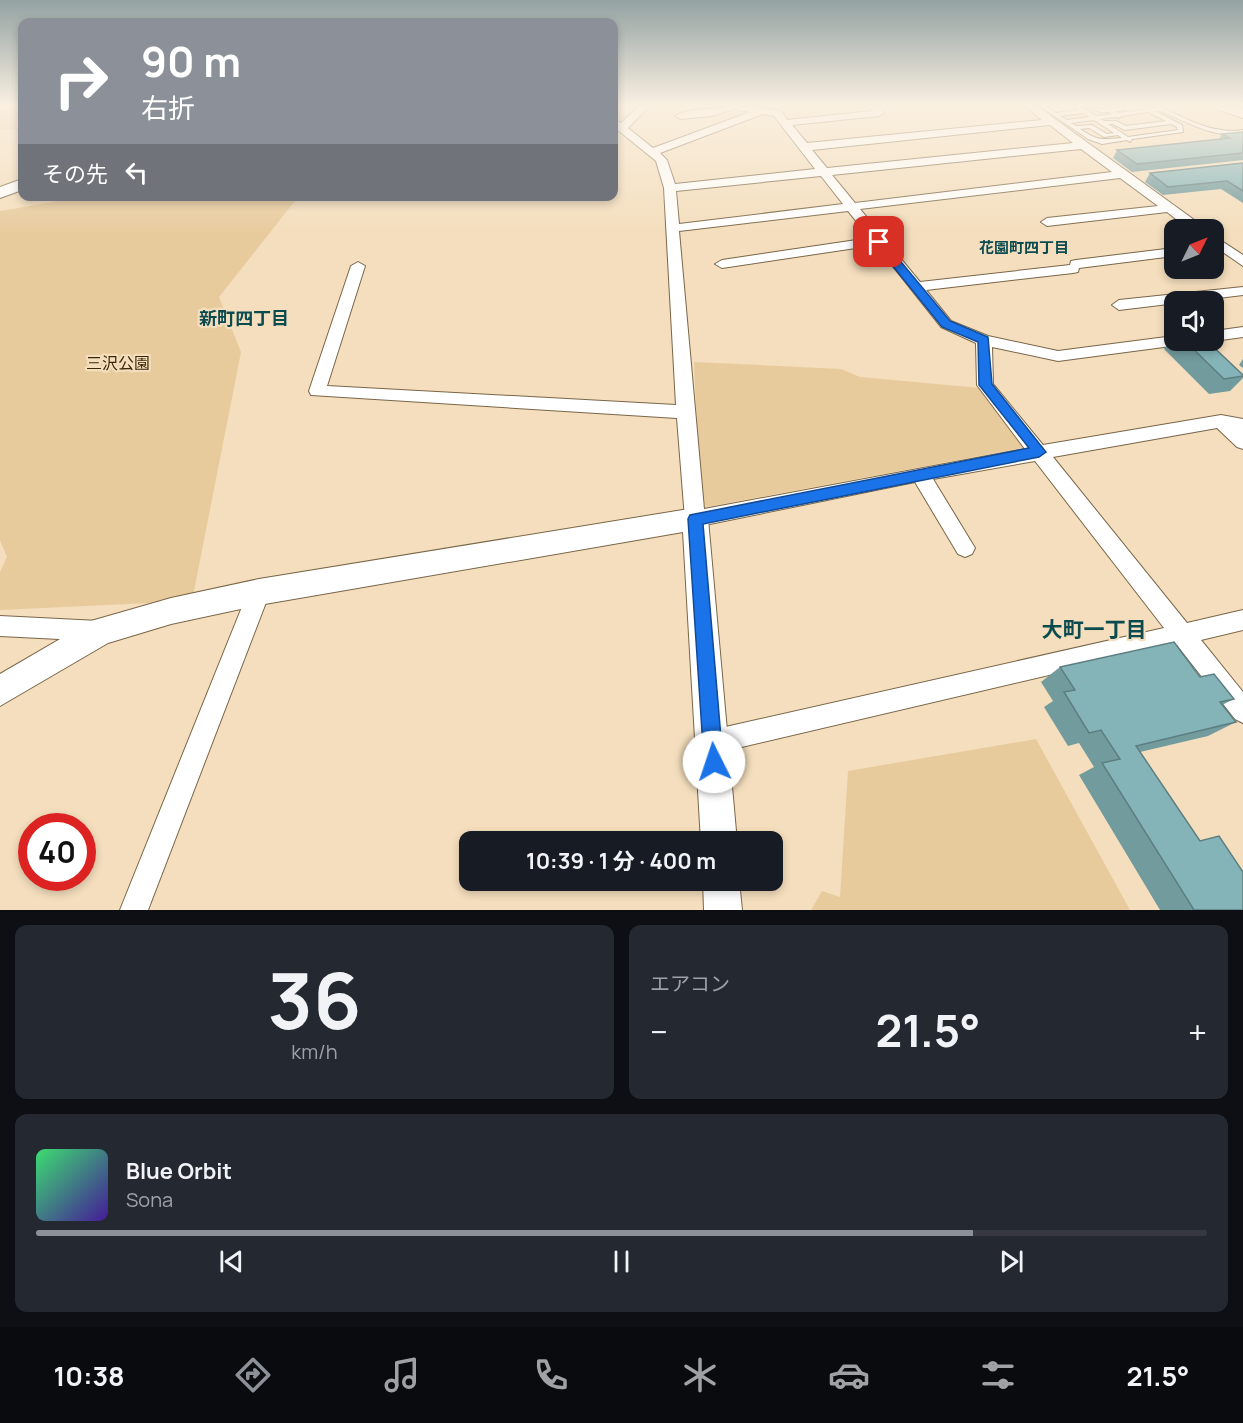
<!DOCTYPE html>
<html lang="ja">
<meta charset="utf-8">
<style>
:root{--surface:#171b24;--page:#242831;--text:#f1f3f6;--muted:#9ea1a6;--line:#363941;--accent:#8c9099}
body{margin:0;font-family:Manrope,"Noto Sans JP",sans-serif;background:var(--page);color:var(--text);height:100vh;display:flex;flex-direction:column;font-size:22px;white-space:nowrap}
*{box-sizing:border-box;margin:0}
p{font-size:20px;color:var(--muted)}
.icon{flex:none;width:33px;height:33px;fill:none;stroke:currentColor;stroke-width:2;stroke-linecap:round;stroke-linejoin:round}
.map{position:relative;height:910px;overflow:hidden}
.panel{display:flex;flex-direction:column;gap:15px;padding:15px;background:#0d0f14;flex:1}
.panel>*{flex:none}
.top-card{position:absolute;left:18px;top:18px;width:600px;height:183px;border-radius:12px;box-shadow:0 3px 9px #0003;background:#8c9099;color:#fff;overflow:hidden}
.needle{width:39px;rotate:47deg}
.tools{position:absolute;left:1164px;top:219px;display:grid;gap:12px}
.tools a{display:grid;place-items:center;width:60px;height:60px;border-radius:12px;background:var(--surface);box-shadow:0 3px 9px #0003;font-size:30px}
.speed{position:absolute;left:18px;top:813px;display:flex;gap:12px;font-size:30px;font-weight:700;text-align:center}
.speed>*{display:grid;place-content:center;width:78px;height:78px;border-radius:50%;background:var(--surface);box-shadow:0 3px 9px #0003;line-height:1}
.speed .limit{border:9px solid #d22;background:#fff;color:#111}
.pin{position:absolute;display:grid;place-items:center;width:51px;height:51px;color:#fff;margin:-26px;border-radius:12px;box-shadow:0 3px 9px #0006}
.me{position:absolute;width:66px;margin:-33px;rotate:356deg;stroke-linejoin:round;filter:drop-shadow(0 0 4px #0008)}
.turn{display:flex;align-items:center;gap:21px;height:126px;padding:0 24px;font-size:27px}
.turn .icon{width:78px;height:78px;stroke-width:2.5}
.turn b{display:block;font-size:42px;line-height:51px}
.then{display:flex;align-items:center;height:57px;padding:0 24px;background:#0003;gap:12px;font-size:22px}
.big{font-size:45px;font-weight:700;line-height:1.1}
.panel .tile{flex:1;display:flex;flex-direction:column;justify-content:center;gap:9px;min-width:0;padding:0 21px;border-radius:12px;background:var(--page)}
.panel .dial{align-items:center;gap:0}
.dial b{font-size:78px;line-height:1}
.song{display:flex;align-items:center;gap:18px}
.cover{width:72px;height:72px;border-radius:9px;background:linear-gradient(135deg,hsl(140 70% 55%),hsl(260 70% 35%))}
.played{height:6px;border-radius:3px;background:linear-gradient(90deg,var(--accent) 80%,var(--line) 80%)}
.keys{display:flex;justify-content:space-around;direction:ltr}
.heat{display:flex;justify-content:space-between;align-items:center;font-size:33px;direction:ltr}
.panel .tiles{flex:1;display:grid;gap:15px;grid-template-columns:1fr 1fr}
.tile:last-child{grid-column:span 2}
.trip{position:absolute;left:459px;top:831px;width:324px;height:60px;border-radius:12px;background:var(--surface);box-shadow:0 3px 9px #0003;font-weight:700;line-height:60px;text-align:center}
.dock{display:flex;height:96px;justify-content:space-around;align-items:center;background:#090b0e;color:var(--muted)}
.dock .icon{width:42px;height:42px}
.dock .current{color:var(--accent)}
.dock b{font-size:27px;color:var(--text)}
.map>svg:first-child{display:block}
.green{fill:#e8cb9d}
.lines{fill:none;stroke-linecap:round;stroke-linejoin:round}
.lane-casing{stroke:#796648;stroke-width:2}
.street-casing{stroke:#796648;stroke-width:2}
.secondary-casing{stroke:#796648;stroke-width:2}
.primary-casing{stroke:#796648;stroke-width:2}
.lane{fill:#fff;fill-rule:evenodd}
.street{fill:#fff;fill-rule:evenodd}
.secondary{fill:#fff;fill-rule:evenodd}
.primary{fill:#fff;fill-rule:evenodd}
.wall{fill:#729b9e}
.building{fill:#85b4b8;stroke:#5d7e81;stroke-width:1.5}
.route{fill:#1a73e8;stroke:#114b97;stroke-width:1.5}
.labels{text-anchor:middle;stroke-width:4.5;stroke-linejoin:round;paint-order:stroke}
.far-neighbourhood-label{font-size:15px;font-weight:bold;fill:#0b4b50;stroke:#f4debd}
.park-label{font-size:16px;fill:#3a2805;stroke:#f4debd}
.neighbourhood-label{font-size:18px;font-weight:bold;fill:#0b4b50;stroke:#f4debd}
.near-neighbourhood-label{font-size:21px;font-weight:bold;fill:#0b4b50;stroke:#f4debd}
</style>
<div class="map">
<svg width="1243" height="910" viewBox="0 0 1243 910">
<rect width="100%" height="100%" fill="#f4debd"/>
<g class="green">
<path d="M0 106H22V130L0 129Z"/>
<path d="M82 197H298L219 297 241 352 192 601 0 610V572L7 557 0 540V211Z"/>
<path d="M694 362 841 369 860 377 980 388 1023 441 1022 448 707 507 700 502Z"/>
<path d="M1036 739 1130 910H811L822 891 840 897 848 771Z"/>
</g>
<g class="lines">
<defs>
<path id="lane" d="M1040 106H1046L1056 113 1079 110 1074 106H1080L1096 116 1112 114 1109 112H1100L1088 106C1094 106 1099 109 1105 109L1101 106H1107L1111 109 1123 106 1125 110 1115 111 1118 113 1144 110 1138 106C1144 106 1149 109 1156 108L1154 106H1160C1185 119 1215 135 1243 130V134C1214 139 1186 121 1160 111H1155L1182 125 1183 132 1132 139 1130 142 1127 140 1102 144 1088 139ZM1148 112 1166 121 1126 126 1116 121H1104L1100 119 1116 117 1119 118 1122 116ZM1083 113 1090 117 1067 120 1060 116ZM1094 120 1114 133 1107 134 1092 125 1076 126 1071 123ZM1108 124H1113L1125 130 1171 124 1177 127 1178 130 1128 137ZM1089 128 1104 137 1118 135 1122 138C1101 140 1098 141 1080 129Z"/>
<g id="street">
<path d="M639 106H650L628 128 653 148 750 112 734 109 712 116 680 119 675 116C687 107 767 103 781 112 784 114 785 117 787 120L872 111 868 106H879L884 113 879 116 792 125 807 143 1042 120 1025 106H1037L1204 227 1205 230H1190L1167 212 1047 226 1041 222 1047 218 1158 206 1120 178 860 209 920 282 1070 265 1071 261 1076 260 1174 248V256L1079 268 1078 272 1073 273 926 290 951 321 988 336 1058 351 1174 336V340H1186L1179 345 1058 361 992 347 993 384 1043 445 1221 415 1243 419V449L1237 447 1217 428 1053 457 1187 623 1243 610V630L1201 640 1243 692V723L1235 719 1177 645 712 754 703 751 700 742 703 733 712 730 1164 628 1035 461 933 479 975 548 972 554 965 557 958 554 915 482 695 527 688 525 685 519 677 418 311 395 309 391 351 266 358 262 365 266 327 386 676 405 664 188 656 161 614 127V119L621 123ZM763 114 774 116 815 169 675 184 667 160 660 153ZM1050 125 1073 143 827 168 812 150ZM1081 149 1112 172 855 203 832 175ZM821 176 843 204 679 224 676 191ZM848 211 870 238 722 260 715 264 722 268 876 245 941 327 976 343 977 385 1025 449 704 509 679 231Z"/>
<path d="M1214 236 1243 255V266L1214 246Z"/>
<path d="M1243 287V295L1119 310 1112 305 1119 300Z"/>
<path d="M1243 327V337L1214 341 1212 340 1214 331Z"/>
<path d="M259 583 266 585 270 592 148 910H120L248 592 252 585Z"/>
<path d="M0 616 99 621 107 624 110 631 107 638 99 641 0 636Z"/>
</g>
<g id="secondary">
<path d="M22 179V190L0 198V187Z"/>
<path d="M695 508 704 511 708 519 737 842H701L683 532 259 605 171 624 108 643 0 706V674L91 621 171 598 259 579Z"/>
<path d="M703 880H739L742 910H704Z"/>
</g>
<path id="primary" d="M1214 106 1243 108V118L1216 109Z"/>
</defs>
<use href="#lane" class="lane-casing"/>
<use href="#street" class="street-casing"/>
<use href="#secondary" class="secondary-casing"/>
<use href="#primary" class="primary-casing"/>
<use href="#lane" class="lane"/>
<use href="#street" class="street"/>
<use href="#secondary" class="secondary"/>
<use href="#primary" class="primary"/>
</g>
<g class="wall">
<path d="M1243 132V160L1132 172 1113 158 1117 150 1219 139 1222 134Z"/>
<path d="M1243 163V203L1221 189 1163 195 1145 182 1150 173Z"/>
<path d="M1174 336V340H1206L1243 375V378L1230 391 1209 394 1164 349Z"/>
<path d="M1243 359V368L1239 365Z"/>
<path d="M1060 667 1200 677 1234 699 1222 705 1236 722 1208 736 1140 752 1243 910H1160L1079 775 1094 767 1079 743 1068 746 1044 707 1053 701 1041 682Z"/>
</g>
<g class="building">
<path d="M1243 132V153L1137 164 1117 150 1230 138 1222 134Z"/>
<path d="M1243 163V191L1227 181 1168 187 1150 173Z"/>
<path d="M1184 340H1206L1243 375V376L1224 379Z"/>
<path d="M1174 642 1200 677 1214 674 1234 699 1220 702 1236 722 1136 746 1200 841 1219 836 1243 872V910H1194L1102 763 1120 759 1101 730 1089 733 1064 692 1075 690 1060 667Z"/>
</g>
<linearGradient id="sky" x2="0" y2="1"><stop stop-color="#93a2a2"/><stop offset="0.45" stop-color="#faf0e1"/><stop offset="1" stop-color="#faf0e1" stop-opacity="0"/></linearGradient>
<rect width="1243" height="234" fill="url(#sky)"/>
<path class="route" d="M875 239H882L950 321 988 337 992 384 1046 452 1039 457 703 524 723 762 720 769 714 771 707 769 704 762 688 519 690 515 1029 448 979 385 978 342 942 327 875 244Z"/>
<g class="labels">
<g class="far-neighbourhood-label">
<text x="1024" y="253">花園町四丁目</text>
</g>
<g class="park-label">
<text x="118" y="369">三沢公園</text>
</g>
<g class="neighbourhood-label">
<text x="244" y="325">新町四丁目</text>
</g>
<g class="near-neighbourhood-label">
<text x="1094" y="637">大町一丁目</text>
</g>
</g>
</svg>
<div class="tools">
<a><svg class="needle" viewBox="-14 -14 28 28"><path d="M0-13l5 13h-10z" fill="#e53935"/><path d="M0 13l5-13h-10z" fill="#9ea1a6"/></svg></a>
<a><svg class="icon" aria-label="sound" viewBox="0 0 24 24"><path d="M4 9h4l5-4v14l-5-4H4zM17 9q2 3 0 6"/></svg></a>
</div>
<div class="speed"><div class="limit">40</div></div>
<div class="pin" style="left:879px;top:242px;background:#d93025"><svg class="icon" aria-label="arrive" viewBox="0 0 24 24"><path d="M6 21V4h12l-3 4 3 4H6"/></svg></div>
<svg class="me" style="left:714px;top:762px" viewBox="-20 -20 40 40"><circle r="19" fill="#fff"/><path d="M0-13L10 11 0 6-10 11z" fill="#1a73e8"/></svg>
<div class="trip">10:39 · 1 分 · 400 m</div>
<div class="top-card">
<div class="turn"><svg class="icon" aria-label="right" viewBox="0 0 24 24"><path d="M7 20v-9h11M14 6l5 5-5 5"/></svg><div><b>90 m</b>右折</div></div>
<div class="then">その先<svg class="icon" aria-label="left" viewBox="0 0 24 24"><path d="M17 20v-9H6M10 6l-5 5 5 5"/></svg></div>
</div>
</div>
<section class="panel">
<div class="tiles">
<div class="tile dial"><b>36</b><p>km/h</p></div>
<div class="tile"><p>エアコン</p>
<div class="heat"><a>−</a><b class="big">21.5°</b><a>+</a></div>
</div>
<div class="tile">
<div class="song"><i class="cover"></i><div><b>Blue Orbit</b><p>Sona</p></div></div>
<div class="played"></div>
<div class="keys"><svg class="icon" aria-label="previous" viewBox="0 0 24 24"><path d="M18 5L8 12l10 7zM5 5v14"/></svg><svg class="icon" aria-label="pause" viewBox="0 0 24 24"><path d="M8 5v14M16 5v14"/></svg><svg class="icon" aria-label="next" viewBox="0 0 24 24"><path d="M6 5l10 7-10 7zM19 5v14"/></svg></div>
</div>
</div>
</section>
<nav class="dock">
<b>10:38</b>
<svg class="icon current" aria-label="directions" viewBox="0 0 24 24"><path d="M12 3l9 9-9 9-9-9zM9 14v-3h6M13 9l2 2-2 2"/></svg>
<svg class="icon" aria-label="music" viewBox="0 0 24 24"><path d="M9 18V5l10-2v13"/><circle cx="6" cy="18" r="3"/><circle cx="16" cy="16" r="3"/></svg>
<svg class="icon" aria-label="phone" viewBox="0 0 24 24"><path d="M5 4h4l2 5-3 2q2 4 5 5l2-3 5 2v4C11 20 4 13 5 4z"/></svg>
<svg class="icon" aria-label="climate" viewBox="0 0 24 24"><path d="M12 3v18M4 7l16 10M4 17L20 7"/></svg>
<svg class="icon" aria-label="car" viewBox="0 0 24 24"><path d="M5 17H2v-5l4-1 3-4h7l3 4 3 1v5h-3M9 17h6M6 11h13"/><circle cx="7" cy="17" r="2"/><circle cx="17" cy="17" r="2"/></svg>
<svg class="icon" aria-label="filters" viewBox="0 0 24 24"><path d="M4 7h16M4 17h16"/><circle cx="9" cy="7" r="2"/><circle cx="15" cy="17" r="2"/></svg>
<b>21.5°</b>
</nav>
